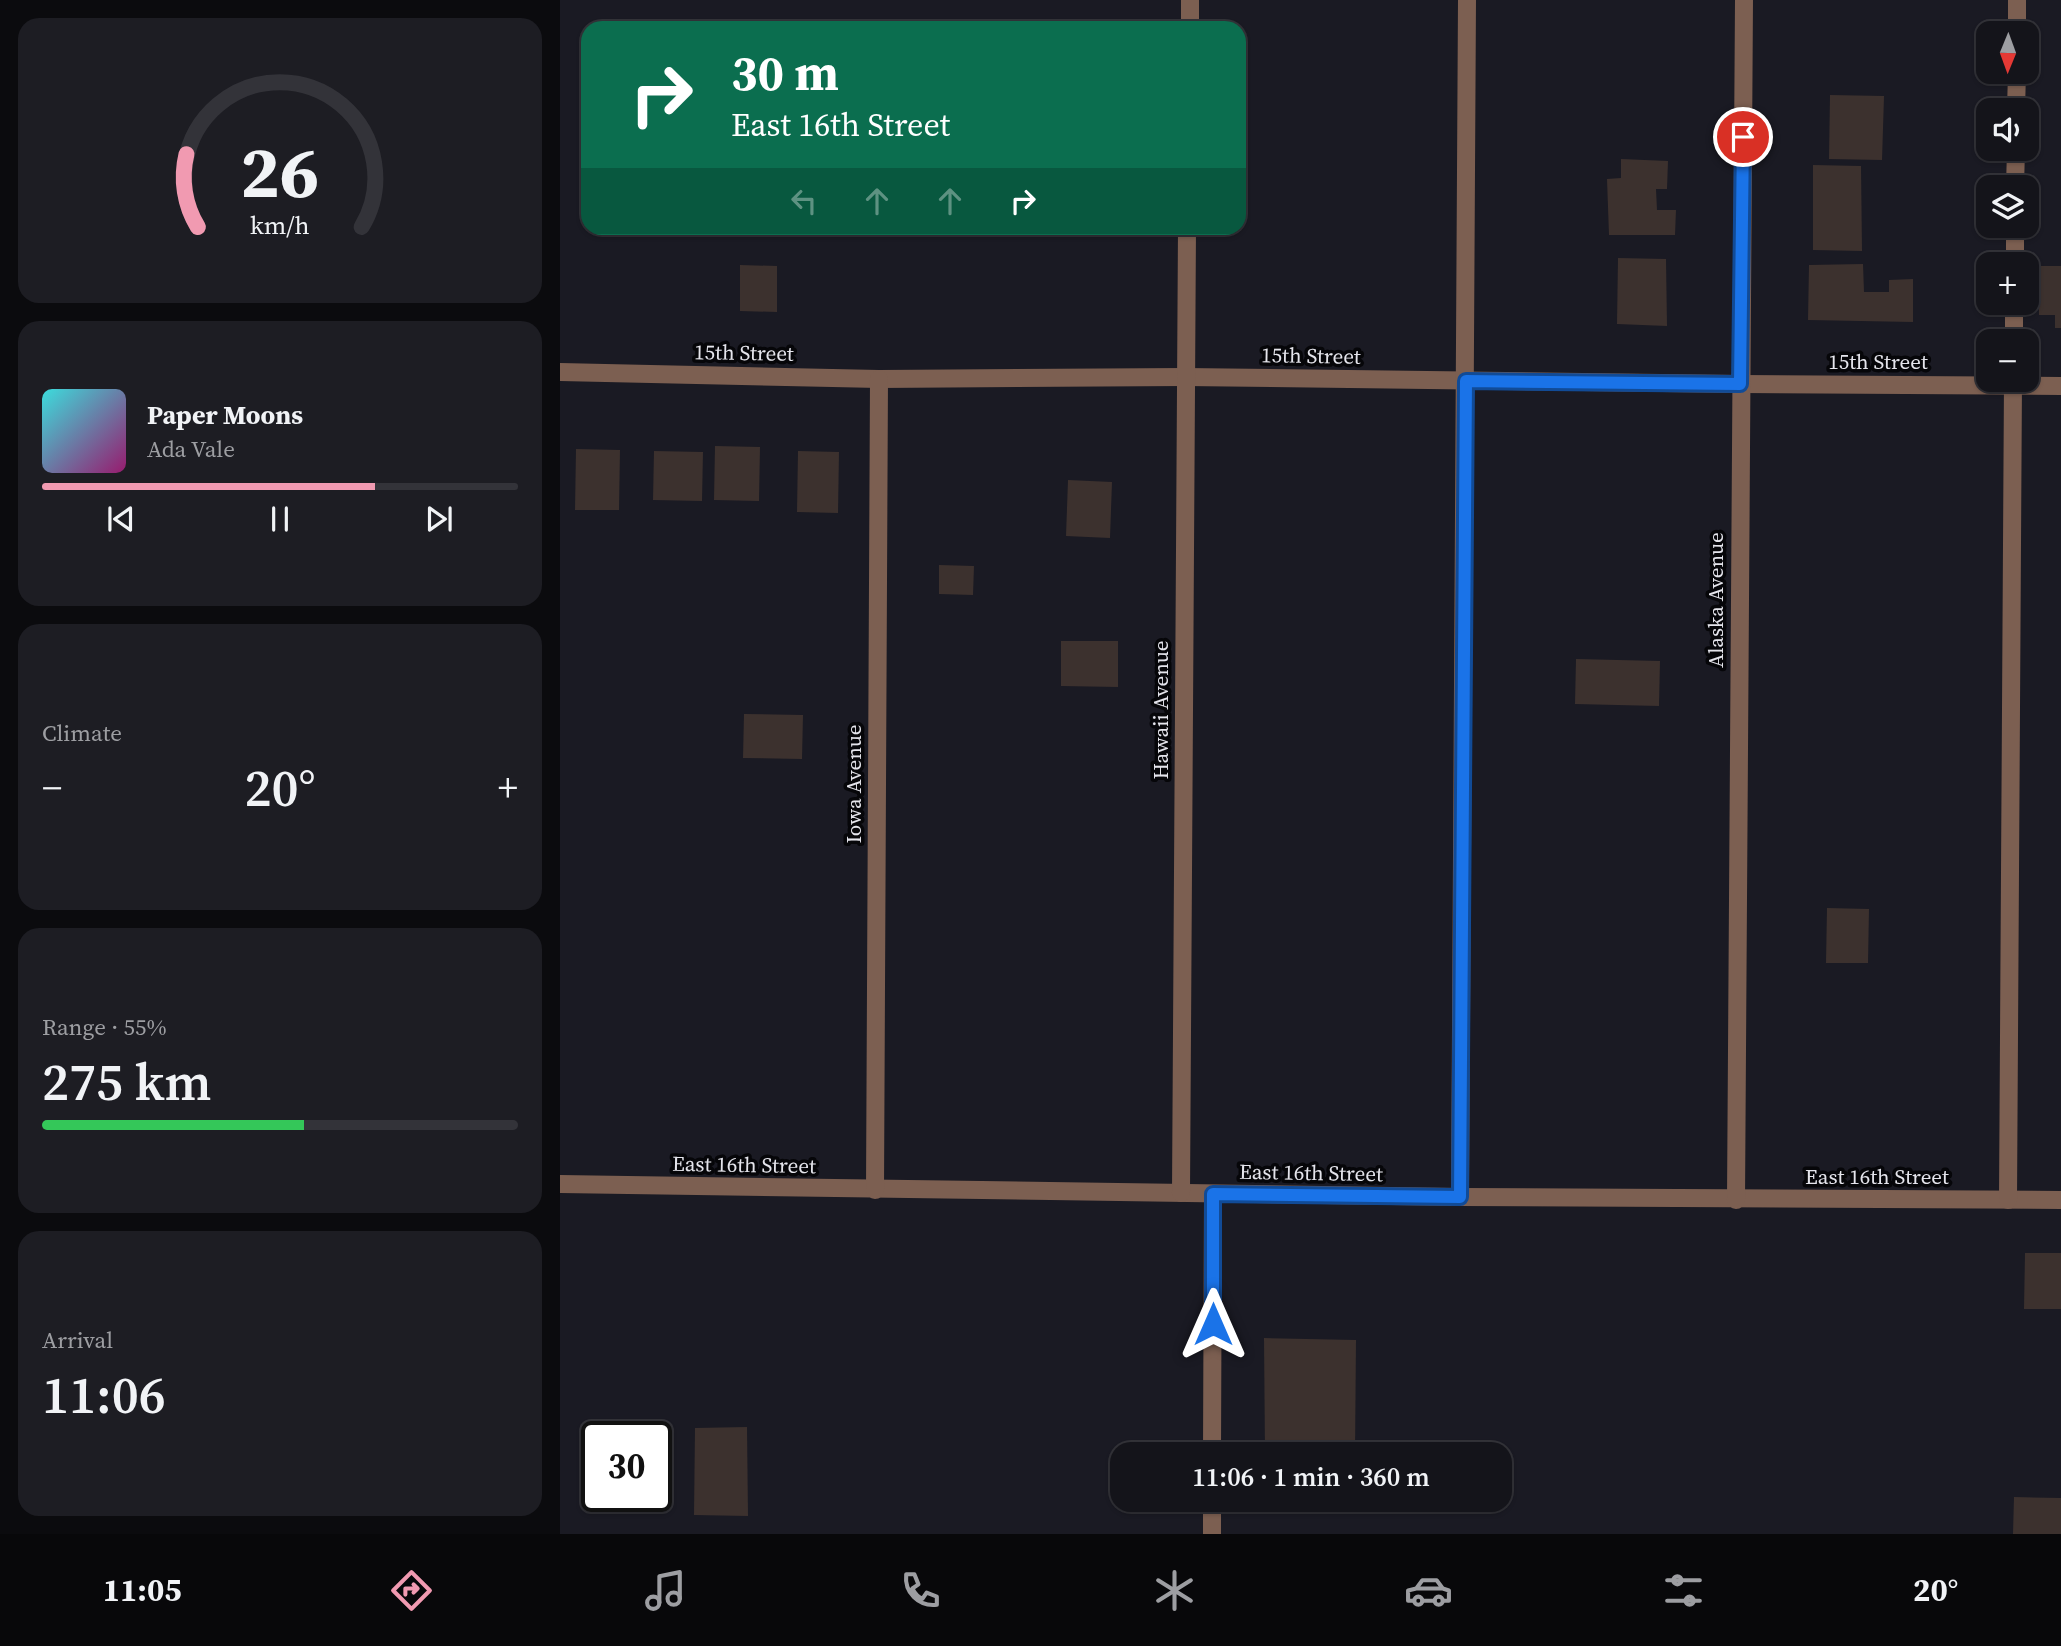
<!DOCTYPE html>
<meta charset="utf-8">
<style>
:root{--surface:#14141a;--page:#1d1d23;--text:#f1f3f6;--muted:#9d9ea2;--line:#333339;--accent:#f19ab1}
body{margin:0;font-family:"Source Serif 4",serif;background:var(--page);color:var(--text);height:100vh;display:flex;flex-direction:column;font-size:26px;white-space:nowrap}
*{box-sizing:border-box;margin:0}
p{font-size:23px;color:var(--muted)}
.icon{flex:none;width:38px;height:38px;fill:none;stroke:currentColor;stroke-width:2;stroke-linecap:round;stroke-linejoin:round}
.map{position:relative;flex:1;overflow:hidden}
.side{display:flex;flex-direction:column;gap:18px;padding:18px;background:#0b0b0e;width:560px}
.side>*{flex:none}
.guide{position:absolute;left:21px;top:21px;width:665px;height:214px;border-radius:21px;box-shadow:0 2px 5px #0004,0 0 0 2px var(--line);background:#0b6e4f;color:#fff;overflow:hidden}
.needle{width:46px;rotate:181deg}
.tools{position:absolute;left:1416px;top:21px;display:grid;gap:14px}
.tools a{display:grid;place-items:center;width:63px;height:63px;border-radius:14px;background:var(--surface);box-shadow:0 2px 5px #0004,0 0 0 2px var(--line);font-size:35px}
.speed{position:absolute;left:21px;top:1421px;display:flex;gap:14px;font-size:35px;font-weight:700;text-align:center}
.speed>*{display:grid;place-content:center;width:91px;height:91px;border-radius:50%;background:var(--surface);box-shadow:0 2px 5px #0004,0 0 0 2px var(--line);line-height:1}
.speed .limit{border:4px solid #111;border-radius:10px;background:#fff;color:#111}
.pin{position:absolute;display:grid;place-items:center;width:60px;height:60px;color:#fff;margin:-30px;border:4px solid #fff;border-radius:50%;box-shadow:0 2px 7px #0007}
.me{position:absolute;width:77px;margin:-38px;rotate:0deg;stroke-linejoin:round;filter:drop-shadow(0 0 5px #0008)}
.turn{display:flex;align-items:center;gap:24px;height:147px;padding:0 35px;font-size:32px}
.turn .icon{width:91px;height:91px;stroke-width:2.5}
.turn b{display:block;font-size:49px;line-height:60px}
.lanes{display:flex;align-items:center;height:66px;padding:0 35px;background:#0003;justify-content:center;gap:35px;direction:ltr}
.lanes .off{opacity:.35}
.big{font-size:52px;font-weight:600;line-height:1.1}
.side .widget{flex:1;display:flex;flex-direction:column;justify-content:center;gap:10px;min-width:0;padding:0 24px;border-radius:21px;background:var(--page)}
.side .dial{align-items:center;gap:0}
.dial svg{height:182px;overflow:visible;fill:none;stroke:var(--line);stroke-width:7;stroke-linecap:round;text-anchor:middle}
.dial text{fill:var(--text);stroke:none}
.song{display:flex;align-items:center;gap:21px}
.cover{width:84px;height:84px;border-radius:10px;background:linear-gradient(135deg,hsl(180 70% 55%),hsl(320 70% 35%))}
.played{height:7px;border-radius:4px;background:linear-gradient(90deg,var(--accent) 70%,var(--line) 70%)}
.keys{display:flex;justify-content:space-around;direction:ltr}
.heat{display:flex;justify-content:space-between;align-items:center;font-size:38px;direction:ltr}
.charge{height:10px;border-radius:5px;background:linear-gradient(90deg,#34c759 55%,var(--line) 0)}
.trip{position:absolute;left:550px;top:1442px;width:402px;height:70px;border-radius:21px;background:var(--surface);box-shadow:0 2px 5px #0004,0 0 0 2px var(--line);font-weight:600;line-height:70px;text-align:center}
.dock{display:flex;height:112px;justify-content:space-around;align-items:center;background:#08080a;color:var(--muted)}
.dock .icon{width:49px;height:49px}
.dock .selected{color:var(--accent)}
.dock b{font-size:32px;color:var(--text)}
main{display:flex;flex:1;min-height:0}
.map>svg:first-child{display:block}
.building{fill:#3c312e}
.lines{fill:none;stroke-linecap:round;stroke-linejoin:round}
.minor{stroke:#7c5f51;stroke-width:18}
.route-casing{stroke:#114b97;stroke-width:18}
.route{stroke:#1a73e8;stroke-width:12}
.labels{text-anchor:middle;stroke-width:7;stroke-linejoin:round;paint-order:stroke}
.street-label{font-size:21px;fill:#e5e5ec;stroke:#060609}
</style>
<main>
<section class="side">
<div class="widget dial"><svg viewBox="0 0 100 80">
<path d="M14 69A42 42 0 1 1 86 69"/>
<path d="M14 69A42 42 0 0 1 9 37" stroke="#f19ab1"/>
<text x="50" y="56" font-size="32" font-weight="700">26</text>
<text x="50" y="72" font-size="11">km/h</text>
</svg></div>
<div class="widget">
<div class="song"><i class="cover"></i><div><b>Paper Moons</b><p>Ada Vale</p></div></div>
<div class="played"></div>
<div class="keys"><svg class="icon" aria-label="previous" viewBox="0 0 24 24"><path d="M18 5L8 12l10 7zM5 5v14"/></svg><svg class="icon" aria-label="pause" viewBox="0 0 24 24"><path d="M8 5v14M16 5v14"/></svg><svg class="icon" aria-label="next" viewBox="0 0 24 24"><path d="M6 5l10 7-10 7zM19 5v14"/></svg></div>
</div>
<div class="widget"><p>Climate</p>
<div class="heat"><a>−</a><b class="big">20°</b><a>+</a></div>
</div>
<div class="widget"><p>Range · 55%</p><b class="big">275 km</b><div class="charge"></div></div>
<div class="widget"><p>Arrival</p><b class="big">11:06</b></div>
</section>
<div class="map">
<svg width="1501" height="1534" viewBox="0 0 1501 1534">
<rect width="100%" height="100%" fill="#1a1a23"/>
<g class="building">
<path d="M1270 95 1324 96 1322 160 1269 159Z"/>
<path d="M1061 159 1108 161 1107 189H1096L1097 210H1116L1115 235H1049L1047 179 1061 178Z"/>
<path d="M1253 165 1301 166 1302 251 1253 250Z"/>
<path d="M1058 258 1106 259 1107 326 1057 324Z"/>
<path d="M1303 264 1304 292H1329V280L1353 279V322L1248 320 1249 265Z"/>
<path d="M180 265 217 266V312L180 311Z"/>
<path d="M1479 266H1501V328H1495V315H1479Z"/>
<path d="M155 446 200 447 199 501 154 500Z"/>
<path d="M16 449 60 450 59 510H15Z"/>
<path d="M94 451 143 452 142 501 93 500Z"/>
<path d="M238 451 279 452 278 513 237 512Z"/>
<path d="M508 480 552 482 550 538 506 536Z"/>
<path d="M379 565 414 566 413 595 379 594Z"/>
<path d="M501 641H558V687L501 686Z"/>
<path d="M1016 659 1100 661 1099 706 1015 704Z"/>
<path d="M184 714 243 715 242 759 183 758Z"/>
<path d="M1267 908 1309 909 1308 963H1266Z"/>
<path d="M1465 1253H1501V1309H1464Z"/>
<path d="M704 1338 796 1340 795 1454H705Z"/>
<path d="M187 1427 188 1516 134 1515 135 1428Z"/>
<path d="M1454 1497 1501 1498V1534H1453Z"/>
</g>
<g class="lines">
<g class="minor">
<path d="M630 28V0"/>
<path d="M1457 33V0"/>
<path d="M1456 110 1457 72"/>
<path d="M1455 187 1456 149"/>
<path d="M1455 264V226"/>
<path d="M1454 341V303"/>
<path d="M0 372 319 379 625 377 1180 384 1501 386"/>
<path d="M0 1184 900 1197 1501 1200"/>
<path d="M315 1190 319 379"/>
<path d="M621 1193 627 228"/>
<path d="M900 1197 907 0"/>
<path d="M1176 1200 1184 0"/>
<path d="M1448 1200 1453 380"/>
<path d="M652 1454 653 1194"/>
<path d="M652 1534V1500"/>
</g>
</g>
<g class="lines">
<defs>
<path id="route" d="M653 1324V1194L900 1197 906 381 1180 384 1183 137"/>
</defs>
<use href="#route" class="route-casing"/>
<use href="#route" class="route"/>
</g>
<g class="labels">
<g class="street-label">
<text transform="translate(184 353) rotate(1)" y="7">15th Street</text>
<text transform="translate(751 356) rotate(1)" y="7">15th Street</text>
<text x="1318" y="369">15th Street</text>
<text transform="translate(1156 600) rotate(-90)" y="7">Alaska Avenue</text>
<text transform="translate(601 710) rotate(-90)" y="7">Hawaii Avenue</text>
<text transform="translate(294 784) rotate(-90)" y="7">Iowa Avenue</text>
<text transform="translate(184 1165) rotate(1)" y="7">East 16th Street</text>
<text transform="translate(751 1173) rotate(1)" y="7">East 16th Street</text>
<text x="1317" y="1184">East 16th Street</text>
</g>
</g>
</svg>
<div class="tools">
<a><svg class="needle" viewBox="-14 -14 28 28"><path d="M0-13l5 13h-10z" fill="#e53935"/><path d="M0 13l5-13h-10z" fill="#9d9ea2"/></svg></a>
<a><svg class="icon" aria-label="sound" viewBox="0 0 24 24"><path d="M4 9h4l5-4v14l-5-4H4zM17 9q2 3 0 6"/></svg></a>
<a><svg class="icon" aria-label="layers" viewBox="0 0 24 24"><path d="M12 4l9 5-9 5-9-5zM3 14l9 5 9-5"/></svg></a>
<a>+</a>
<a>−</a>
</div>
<div class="speed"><div class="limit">30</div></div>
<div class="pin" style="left:1183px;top:137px;background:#d93025"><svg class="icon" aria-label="arrive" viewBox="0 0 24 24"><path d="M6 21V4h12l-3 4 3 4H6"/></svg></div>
<svg class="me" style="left:653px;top:1324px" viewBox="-20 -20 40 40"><path d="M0-17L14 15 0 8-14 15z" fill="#1a73e8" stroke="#fff" stroke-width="4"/></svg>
<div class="trip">11:06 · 1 min · 360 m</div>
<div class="guide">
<div class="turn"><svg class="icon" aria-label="right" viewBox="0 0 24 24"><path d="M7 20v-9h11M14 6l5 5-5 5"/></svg><div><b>30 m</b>East 16th Street</div></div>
<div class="lanes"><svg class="icon off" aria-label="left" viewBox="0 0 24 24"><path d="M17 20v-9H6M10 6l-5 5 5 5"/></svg><svg class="icon off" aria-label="ahead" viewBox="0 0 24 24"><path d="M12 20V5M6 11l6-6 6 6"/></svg><svg class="icon off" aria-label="ahead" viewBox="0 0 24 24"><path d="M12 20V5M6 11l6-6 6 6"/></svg><svg class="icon" aria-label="right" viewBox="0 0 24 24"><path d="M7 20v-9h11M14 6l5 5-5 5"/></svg></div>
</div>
</div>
</main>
<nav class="dock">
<b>11:05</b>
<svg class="icon selected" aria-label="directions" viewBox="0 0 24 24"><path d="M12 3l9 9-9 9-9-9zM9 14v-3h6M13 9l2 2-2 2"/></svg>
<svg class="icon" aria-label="music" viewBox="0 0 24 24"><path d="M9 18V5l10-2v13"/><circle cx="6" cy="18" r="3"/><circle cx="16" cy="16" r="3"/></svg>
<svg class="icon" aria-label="phone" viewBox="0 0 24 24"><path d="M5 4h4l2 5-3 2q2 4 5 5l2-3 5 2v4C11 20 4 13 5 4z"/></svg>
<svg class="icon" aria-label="climate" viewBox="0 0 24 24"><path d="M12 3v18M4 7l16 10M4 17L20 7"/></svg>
<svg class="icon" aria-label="car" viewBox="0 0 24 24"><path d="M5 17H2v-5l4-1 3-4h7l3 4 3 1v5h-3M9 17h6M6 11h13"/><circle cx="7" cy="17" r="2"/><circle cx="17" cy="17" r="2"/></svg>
<svg class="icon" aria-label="filters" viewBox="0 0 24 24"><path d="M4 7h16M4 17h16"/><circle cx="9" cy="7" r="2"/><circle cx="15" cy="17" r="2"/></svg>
<b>20°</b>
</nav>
